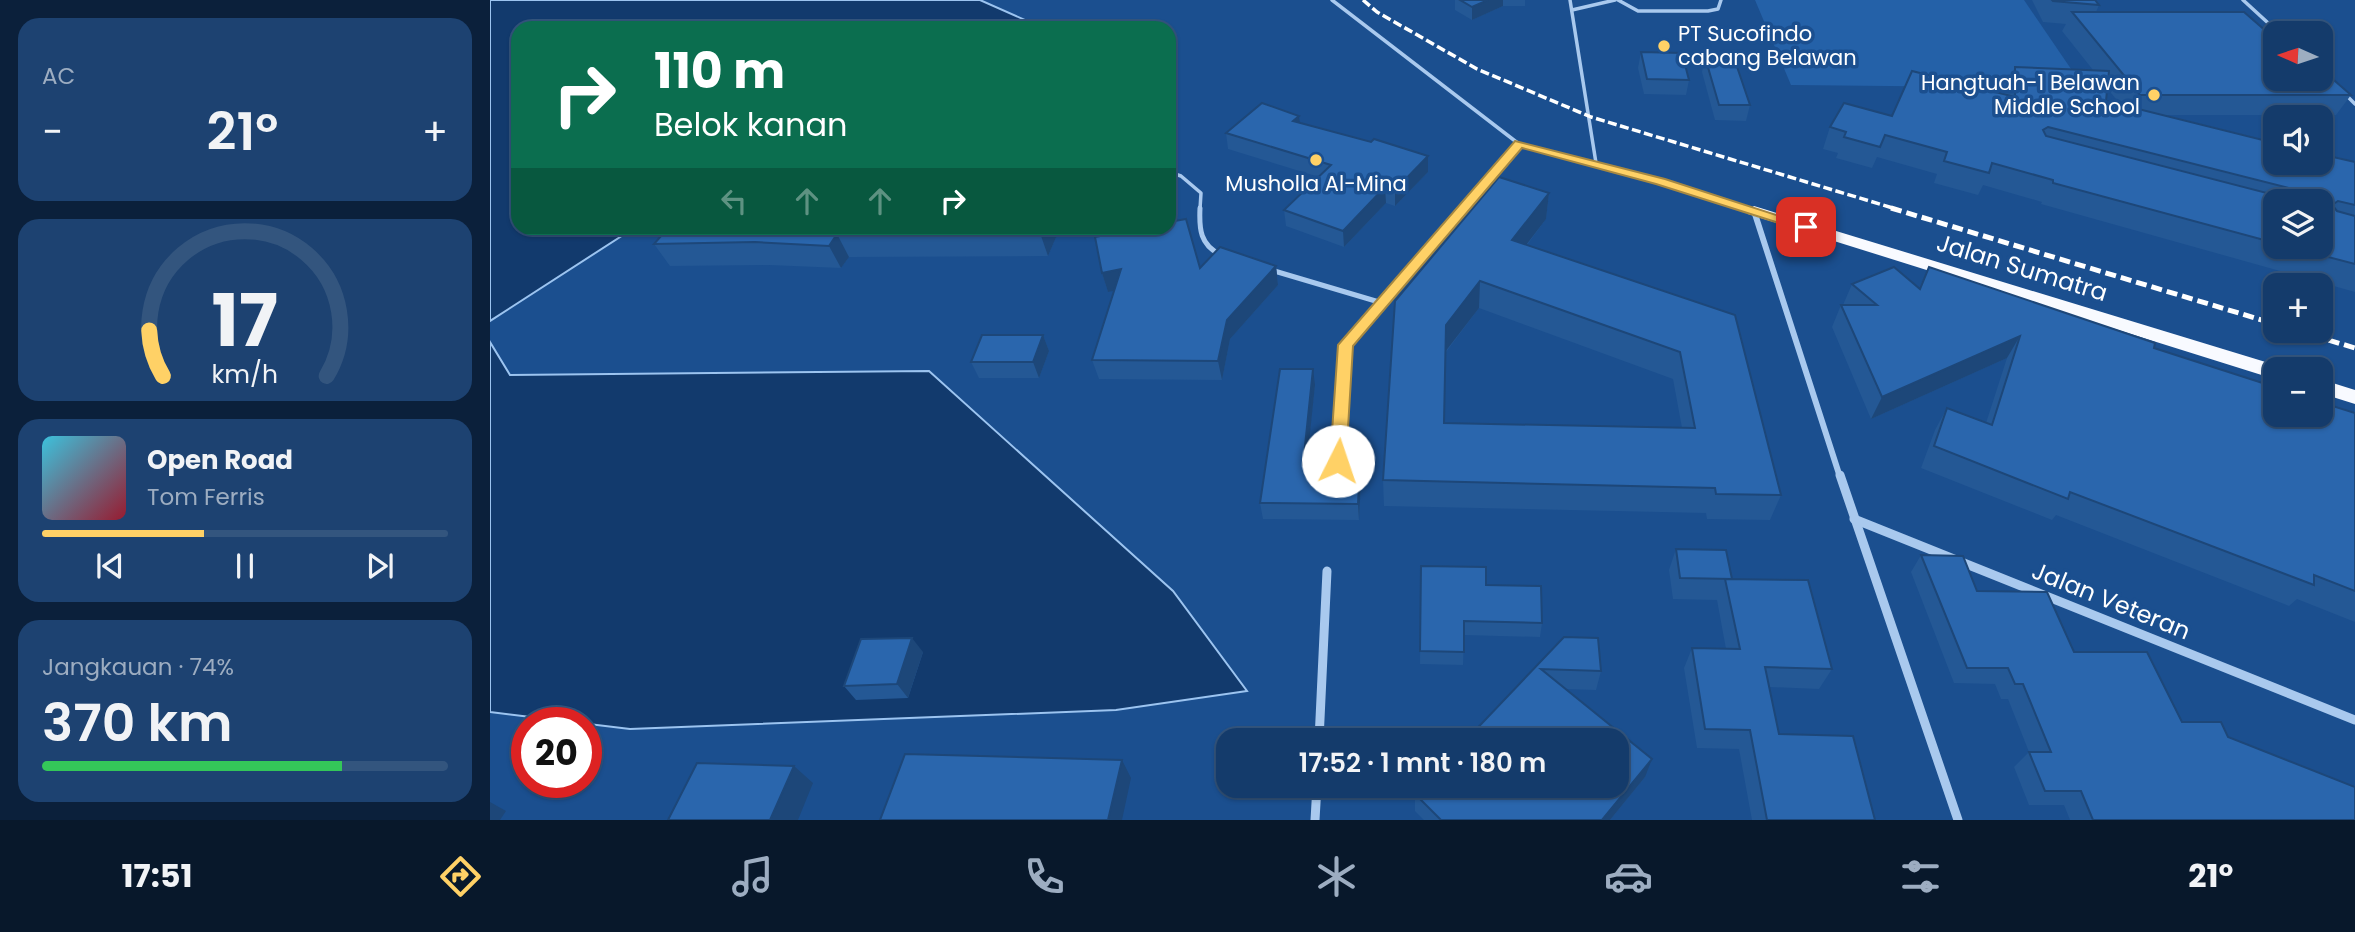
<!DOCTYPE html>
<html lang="id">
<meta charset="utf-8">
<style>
:root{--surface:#143b6b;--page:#1d4271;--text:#f1f3f6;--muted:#9dadc1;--line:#33557e;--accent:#ffd166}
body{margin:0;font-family:Poppins,sans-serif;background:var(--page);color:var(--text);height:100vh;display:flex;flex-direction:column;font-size:26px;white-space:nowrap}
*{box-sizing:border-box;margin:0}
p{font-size:23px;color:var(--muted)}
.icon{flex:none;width:38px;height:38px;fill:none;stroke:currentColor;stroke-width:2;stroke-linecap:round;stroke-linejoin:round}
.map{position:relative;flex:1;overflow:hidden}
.sheet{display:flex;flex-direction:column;gap:18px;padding:18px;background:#0b203b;width:490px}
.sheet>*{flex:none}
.hud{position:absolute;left:21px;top:21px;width:665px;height:214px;border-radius:21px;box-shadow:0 2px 5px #0004,0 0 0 2px var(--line);background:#0b6e4f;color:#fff;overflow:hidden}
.needle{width:46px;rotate:273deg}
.fabs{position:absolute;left:1773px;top:21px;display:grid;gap:14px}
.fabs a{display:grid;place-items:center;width:70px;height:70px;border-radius:14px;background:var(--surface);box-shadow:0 2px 5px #0004,0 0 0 2px var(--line);font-size:35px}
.speed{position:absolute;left:21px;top:707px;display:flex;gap:14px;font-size:35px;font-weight:700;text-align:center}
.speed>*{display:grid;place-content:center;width:91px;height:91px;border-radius:50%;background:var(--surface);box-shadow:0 2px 5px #0004,0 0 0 2px var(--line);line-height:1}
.speed .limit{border:10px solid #d22;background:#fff;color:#111}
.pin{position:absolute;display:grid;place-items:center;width:60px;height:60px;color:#fff;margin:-30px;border-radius:14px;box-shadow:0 4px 10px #0006}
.me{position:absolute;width:77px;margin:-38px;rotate:4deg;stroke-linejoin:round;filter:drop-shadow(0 0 5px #0008)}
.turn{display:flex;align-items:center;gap:24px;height:147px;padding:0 28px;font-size:32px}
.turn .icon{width:91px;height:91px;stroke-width:2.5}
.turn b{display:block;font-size:49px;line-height:60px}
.lanes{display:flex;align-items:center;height:66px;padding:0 28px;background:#0003;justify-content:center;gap:35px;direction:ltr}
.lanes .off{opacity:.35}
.big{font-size:52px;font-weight:600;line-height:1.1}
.sheet .card{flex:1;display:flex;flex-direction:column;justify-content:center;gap:10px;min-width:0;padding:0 24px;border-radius:21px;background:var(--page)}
.sheet .dial{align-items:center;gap:0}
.dial svg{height:182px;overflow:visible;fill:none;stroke:var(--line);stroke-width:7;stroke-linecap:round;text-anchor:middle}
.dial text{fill:var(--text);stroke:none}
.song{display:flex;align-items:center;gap:21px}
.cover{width:84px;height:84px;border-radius:10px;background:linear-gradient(135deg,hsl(190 70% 55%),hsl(350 70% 35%))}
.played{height:7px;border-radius:4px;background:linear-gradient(90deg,var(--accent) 40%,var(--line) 40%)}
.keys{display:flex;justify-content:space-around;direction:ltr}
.heat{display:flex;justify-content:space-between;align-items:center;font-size:38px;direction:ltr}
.charge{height:10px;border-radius:5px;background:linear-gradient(90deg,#34c759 74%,var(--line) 0)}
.trip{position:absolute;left:726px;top:728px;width:413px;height:70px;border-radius:21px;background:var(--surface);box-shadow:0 2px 5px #0004,0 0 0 2px var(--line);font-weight:600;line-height:70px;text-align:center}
.menu{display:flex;height:112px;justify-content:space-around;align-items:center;background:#08182b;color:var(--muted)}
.menu .icon{width:49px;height:49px}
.menu .selected{color:var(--accent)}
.menu b{font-size:32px;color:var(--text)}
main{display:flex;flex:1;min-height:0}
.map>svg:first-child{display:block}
.green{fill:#2461a8}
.water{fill:#123a6d;stroke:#9cc4f0;stroke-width:2}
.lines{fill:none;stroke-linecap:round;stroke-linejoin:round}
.service-far1{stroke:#a9c9ee;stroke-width:3.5}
.service{stroke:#a9c9ee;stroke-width:5}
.minor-far1{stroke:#a9c9ee;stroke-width:6}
.minor{stroke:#a9c9ee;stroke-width:9}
.trunk{fill:#f8faff;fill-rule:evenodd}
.rail-far1{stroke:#fff;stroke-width:3.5;stroke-dasharray:9 3.5;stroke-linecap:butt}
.rail{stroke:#fff;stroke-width:5;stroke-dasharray:11 5;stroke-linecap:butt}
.wall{fill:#245895;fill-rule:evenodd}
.shaded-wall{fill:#1d4779}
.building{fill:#2a66ad;stroke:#1d4779;stroke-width:2;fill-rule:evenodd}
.route{fill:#ffd166;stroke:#a68842;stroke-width:2}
.poi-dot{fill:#ffd166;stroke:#1b4f8f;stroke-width:2.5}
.labels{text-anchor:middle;stroke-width:7;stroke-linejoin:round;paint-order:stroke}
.far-poi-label{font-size:21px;fill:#fff;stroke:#1b4f8f;text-anchor:start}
.street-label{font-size:24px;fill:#fff;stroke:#1b4f8f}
</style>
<main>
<section class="sheet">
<div class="card"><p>AC</p>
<div class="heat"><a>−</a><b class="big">21°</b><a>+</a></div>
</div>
<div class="card dial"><svg viewBox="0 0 100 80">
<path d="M14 69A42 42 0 1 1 86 69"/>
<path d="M14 69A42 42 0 0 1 8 49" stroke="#ffd166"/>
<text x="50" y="56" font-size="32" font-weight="700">17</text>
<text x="50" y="72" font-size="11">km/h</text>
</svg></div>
<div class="card">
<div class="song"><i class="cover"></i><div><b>Open Road</b><p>Tom Ferris</p></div></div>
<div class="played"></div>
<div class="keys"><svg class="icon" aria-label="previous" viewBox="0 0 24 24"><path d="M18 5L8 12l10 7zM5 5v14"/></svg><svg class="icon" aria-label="pause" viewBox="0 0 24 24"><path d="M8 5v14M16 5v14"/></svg><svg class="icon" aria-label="next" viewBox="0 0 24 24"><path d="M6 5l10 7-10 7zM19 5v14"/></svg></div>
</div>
<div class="card"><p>Jangkauan · 74%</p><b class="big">370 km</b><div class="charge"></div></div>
</section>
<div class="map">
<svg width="1865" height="820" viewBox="0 0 1865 820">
<rect width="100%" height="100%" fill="#1b4f8f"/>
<path class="green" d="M1265 0H1534L1594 88 1301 85Z"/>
<g class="water">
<path d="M0 0H490L553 28H28V228H144L0 321Z"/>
<path d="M0 342 20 375 439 371 683 591 757 691 626 710 140 729 0 712Z"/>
</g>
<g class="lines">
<g class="service-far1">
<path d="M842 0 1029 144 1170 181 1259 209"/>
<path d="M1080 0 1106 163"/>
<path d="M1128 0 1148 11H1218L1228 9 1231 0"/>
<path d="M1753 0 1789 33"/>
<path d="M1082 10 1125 0"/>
<path d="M1855 94 1865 104"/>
<path d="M679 172 691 176 711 193 710 209"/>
<path d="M972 209 1029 144"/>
</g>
<g class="service">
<path d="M710 208C709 229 710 245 731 255"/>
<path d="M1254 208 1264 211"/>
<path d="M781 270 889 302"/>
<path d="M848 461 855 345 974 208"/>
</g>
<path class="minor-far1" d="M1264 211 1350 477"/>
<g class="minor">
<path d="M1350 475 1468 820"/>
<path d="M1364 519 1865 720"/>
<path d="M829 740 837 571"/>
<path d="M825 820 827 786"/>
</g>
<g class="trunk">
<path d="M1264 206 1792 367 1793 369H1785V379L1778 377 1258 214 1256 211Z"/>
<path d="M1830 379 1865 390V404L1830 393Z"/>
</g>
<path class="rail-far1" d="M873 0 887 12 987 69 1101 117 1406 209"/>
<g class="rail">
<path d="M1401 208 1785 324"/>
<path d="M1808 331 1865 348"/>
</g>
</g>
<g class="wall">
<path d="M965 0H1035V6H1013L982 20 965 10Z"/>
<path d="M1542 0H1605L1609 5 1606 12 1785 79 1861 95 1846 115H1675L1865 162V292L1551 204 1552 202 1493 185 1488 195 1444 183 1447 174 1387 157 1382 168 1346 158 1348 153 1333 149 1340 127 1515 94V88L1525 67 1603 70 1572 31 1576 24 1553 22ZM1617 88 1630 104 1616 101ZM1785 201 1830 247H1785Z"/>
<path d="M1151 52 1199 80 1196 95 1154 94 1148 68Z"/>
<path d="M1215 57 1260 105 1256 121 1225 120 1212 72Z"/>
<path d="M810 122 938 172 905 206 896 203 854 247 796 226 794 210 829 177 738 149 736 133Z"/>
<path d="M1059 193 1056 219 1037 245 1245 315 1291 495 1280 520 1217 519 1216 513 894 506 893 480 905 301ZM989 308 1183 379 1192 428 954 423 956 352Z"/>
<path d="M178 228H570L558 256 359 257 351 268 279 265 180 266 164 244Z"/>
<path d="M786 266 788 285 740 339 732 380 609 379 602 360 625 290 618 292 612 273Z"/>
<path d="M1439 267 1664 348 1865 413V622L1807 599 1799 606 1566 515 1562 520 1431 468 1445 430 1457 408 1496 423 1517 358 1381 419 1342 327 1351 305H1353L1362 284 1429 288Z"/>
<path d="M553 335 559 351 549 378H489L481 362Z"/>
<path d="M825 385 816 465 871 481 869 520 773 519 770 503Z"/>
<path d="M1186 549 1242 579 1342 669 1329 689 1279 687 1289 734 1385 820H1262L1249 749 1207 748 1194 668 1202 648 1236 649 1227 600 1183 599 1179 570Z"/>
<path d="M1431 555 1692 722 1738 737 1865 820H1580L1574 805H1539L1524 767 1539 752 1518 699H1511L1505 684 1464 683 1421 572Z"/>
<path d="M931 566 996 585 1052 623 1050 637 974 635 973 665 930 664Z"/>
<path d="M1074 637 1111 671 1106 690 1075 689 1155 777 1120 820H934L925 811V794Z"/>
<path d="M433 652 418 698 366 700 354 686Z"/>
</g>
<g class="shaded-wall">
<path d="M998 0H1013V6L982 20V7Z"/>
<path d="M809 116 811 131 803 121Z"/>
<path d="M938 156V172L905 206V190Z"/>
<path d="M895 187 896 203 854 247 853 231Z"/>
<path d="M1059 193 1056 219 1020 266 1022 240Z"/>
<path d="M553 228H570L558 256 550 233Z"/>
<path d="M605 228H609L607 235Z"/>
<path d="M347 234 359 257 351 268 339 246Z"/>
<path d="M786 266 788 285 740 339 732 380 728 361 737 320Z"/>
<path d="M631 269 637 288 618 292 612 273Z"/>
<path d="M990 281 989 308 955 352 956 325Z"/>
<path d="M553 335 559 351 549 378 543 362Z"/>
<path d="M1530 336 1517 358 1381 419 1392 397Z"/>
<path d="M823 369 825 385 815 481 813 465Z"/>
<path d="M870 466 871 481 869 520 868 504Z"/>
<path d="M422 638 433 652 418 698 407 684Z"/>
<path d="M1162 759 1155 777 1120 820H1112Z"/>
<path d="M632 760 641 778 632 820H618Z"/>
<path d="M304 766 323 783 308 820H280Z"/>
<path d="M0 802 16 811 10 820H0Z"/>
</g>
<g class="building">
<path d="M970 0H998L982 7Z"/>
<path d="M1562 0H1605L1609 5 1563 1Z"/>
<path d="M1582 12H1754L1785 39V79H1830V68L1861 95H1650Z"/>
<path d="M1151 52 1192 53 1199 80 1157 79Z"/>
<path d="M1215 57 1244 58 1260 105H1229Z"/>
<path d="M1525 67 1619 71 1616 101 1785 143V163H1830V154L1865 162V205L1848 201 1842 205 1847 211 1865 216V264L1800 247H1830V201H1785V243L1563 183V180L1502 163 1499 173 1454 161 1457 152 1395 135 1390 147 1354 137 1356 132 1340 127 1354 103 1402 116 1422 71 1525 97ZM1558 127 1803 189 1807 196 1800 199 1556 136 1553 130Z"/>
<path d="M772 103 809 116 803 121 881 142 884 139 938 156 905 190 895 187 853 231 794 210 841 165 736 133Z"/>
<path d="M1009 177 1059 193 1022 240 1245 315 1291 495 1226 494 1225 488 893 480 905 301ZM990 281 1190 352 1205 428 954 423 956 325Z"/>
<path d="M696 219 710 268 730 247 786 266 737 320 728 361 602 360 631 269 612 273 605 237 653 228H679V222Z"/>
<path d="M178 228H553L550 233 347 234 339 246 265 242 164 244Z"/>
<path d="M1404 267 1430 289 1439 267 1665 343 1664 348 1785 387V415H1830V402L1865 413V591L1824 575V585L1580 492 1578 499 1444 446 1457 408 1502 425 1530 336 1392 397 1351 305H1387L1362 284Z"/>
<path d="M492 335H553L543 362H481Z"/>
<path d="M790 369H823L813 465 870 466 868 504 770 503Z"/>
<path d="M1186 549 1236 550 1242 579 1190 578Z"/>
<path d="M1431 555 1473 556 1487 591 1557 592 1584 652H1657L1692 722H1731L1738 737 1865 787V820H1603L1591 791H1555L1539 752H1561L1533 684H1525L1518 668H1477Z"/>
<path d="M931 566 996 567V585L1051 586 1052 623 974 621V652L930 651Z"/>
<path d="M1235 579 1318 580 1342 669 1275 667 1289 734 1363 736 1385 820H1277L1260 730 1215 729 1202 648 1250 649Z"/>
<path d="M1074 637 1108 638 1111 671 1051 669 1162 759 1112 820H951L925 794 933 786H1127V740H976Z"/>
<path d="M422 638 407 684 354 686 371 639Z"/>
<path d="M415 754 632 760 618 820H390Z"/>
<path d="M207 763 304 766 280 820H178Z"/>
</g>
<path class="route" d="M1025 141 1175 179 1323 227 1311 230 1166 184 1032 148 863 346 856 461 848 467 842 465 840 461 848 345Z"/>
<g class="poi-dot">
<circle cx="1174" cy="46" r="7"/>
<circle cx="1664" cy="95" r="7"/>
<circle cx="826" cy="160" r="7"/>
</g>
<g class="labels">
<g class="far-poi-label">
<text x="1188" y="41">PT Sucofindo<tspan x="1188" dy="24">cabang Belawan</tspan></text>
<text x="1650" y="90" text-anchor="end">Hangtuah-1 Belawan<tspan x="1650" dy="24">Middle School</tspan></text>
<text x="826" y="191" text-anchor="middle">Musholla Al-Mina</text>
</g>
<g class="street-label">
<text transform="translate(1532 268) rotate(17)" y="8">Jalan Sumatra</text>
<text transform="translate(1621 601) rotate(22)" y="8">Jalan Veteran</text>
</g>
</g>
</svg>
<div class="fabs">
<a><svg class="needle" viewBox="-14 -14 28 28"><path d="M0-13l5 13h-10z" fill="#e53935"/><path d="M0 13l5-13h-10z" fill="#9dadc1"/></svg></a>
<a><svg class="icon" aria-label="sound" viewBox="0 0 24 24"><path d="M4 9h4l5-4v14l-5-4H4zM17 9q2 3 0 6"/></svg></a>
<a><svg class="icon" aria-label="layers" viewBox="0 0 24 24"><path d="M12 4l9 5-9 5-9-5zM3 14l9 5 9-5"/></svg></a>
<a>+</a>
<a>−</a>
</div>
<div class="speed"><div class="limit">20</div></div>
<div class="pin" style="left:1316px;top:227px;background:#d93025"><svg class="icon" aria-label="arrive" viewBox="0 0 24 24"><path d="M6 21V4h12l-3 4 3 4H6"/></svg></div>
<svg class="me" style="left:848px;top:461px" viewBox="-20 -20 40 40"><circle r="19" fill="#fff"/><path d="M0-13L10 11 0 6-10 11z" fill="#ffd166"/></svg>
<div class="trip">17:52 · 1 mnt · 180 m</div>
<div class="hud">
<div class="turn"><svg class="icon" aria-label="right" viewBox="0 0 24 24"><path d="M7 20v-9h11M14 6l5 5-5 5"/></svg><div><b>110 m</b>Belok kanan</div></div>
<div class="lanes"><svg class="icon off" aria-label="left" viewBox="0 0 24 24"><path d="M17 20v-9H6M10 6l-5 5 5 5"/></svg><svg class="icon off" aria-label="ahead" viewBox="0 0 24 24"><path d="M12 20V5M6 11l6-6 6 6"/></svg><svg class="icon off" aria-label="ahead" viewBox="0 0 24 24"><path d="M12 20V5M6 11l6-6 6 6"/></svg><svg class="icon" aria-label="right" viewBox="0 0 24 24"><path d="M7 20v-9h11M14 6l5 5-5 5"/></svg></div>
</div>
</div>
</main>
<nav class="menu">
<b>17:51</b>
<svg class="icon selected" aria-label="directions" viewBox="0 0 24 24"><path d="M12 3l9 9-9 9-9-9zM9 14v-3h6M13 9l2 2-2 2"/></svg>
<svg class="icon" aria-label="music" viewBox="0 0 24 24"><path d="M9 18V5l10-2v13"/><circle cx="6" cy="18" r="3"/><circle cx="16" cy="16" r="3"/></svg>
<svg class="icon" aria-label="phone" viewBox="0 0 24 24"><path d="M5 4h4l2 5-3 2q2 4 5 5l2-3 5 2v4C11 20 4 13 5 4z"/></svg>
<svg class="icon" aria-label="climate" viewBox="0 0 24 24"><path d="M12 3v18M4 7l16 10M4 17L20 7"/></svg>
<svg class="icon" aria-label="car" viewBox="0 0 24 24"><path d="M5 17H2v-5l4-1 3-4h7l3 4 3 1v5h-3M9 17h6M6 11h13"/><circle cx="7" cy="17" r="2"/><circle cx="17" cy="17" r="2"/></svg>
<svg class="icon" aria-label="filters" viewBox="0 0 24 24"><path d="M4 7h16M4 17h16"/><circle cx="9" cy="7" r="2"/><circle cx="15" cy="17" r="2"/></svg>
<b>21°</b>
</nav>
